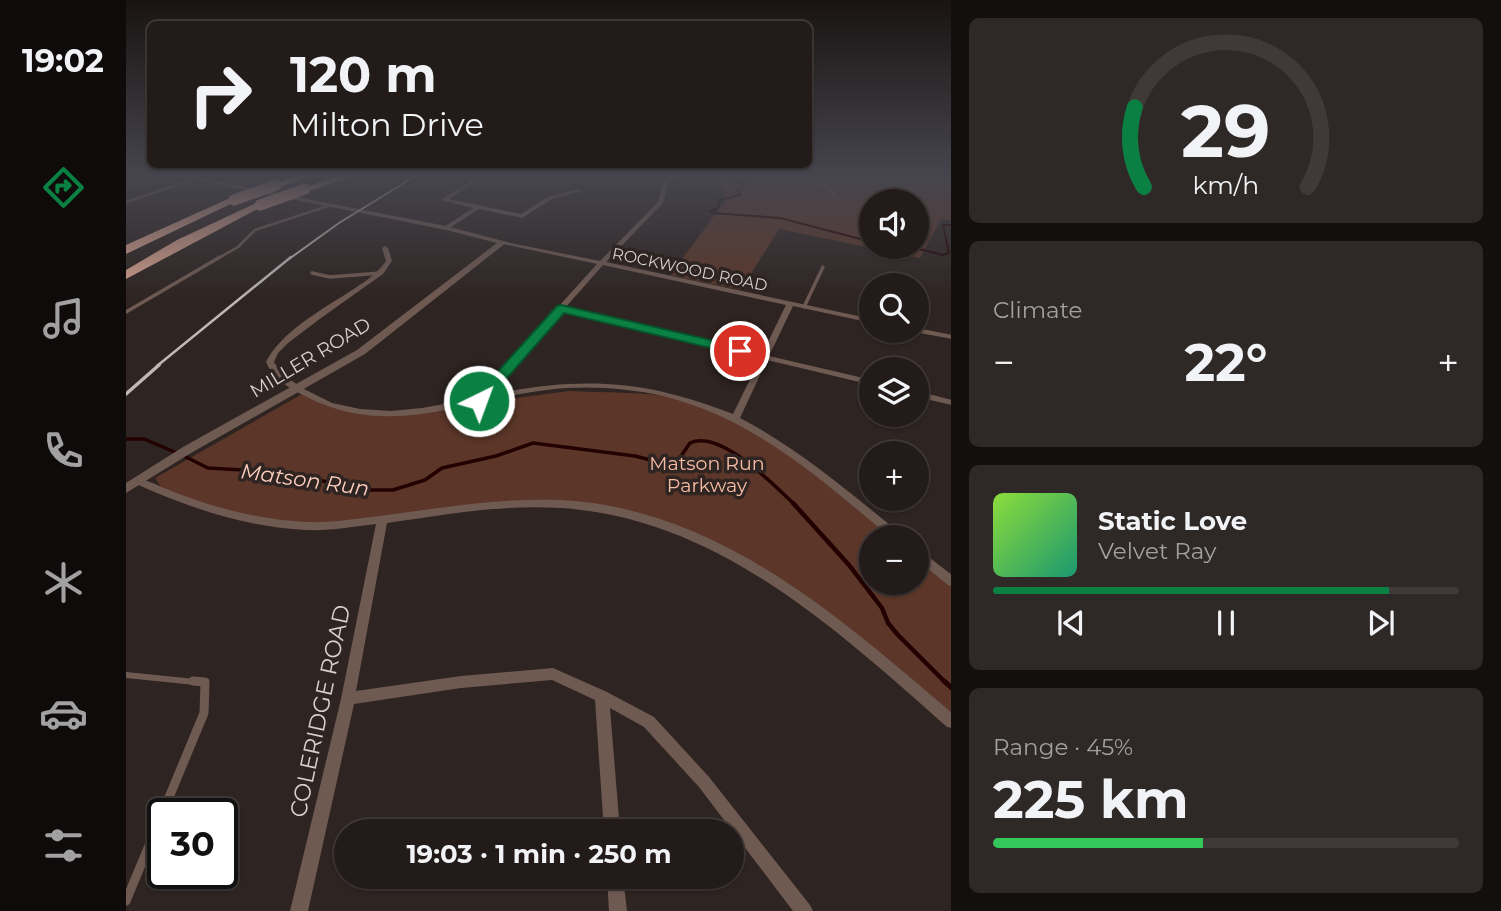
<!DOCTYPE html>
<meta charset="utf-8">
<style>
:root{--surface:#221b19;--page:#2e2826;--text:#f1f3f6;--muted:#a2a1a2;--line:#3f3938;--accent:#0b8043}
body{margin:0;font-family:Montserrat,sans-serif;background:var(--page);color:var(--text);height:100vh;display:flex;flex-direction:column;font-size:26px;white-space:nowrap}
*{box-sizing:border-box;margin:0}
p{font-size:23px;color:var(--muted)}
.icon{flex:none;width:38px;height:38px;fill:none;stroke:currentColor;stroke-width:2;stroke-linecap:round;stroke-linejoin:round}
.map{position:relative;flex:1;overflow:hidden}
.panel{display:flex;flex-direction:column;gap:18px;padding:18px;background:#130f0e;width:550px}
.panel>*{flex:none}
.banner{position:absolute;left:21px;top:21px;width:665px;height:147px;border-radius:10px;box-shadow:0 2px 5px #0004,0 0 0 2px var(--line);background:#221b19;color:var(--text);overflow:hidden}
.buttons{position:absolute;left:733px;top:189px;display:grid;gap:14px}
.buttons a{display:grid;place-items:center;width:70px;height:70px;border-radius:50%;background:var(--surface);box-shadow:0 2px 5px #0004,0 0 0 2px var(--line);font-size:35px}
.speed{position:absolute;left:21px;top:798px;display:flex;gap:14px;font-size:35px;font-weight:700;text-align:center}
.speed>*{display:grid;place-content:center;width:91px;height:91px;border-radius:50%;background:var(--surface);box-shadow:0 2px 5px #0004,0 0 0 2px var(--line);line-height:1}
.speed .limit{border:4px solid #111;border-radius:10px;background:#fff;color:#111}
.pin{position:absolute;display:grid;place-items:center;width:60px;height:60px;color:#fff;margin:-30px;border:4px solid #fff;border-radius:50%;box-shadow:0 2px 7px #0007}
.me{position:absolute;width:77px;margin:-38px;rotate:42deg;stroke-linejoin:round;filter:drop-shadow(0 0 5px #0008)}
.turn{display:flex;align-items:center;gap:24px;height:147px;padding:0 28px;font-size:32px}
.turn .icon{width:91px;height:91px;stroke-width:2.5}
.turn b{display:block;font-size:49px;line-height:60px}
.big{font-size:52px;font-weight:700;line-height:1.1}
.panel .tile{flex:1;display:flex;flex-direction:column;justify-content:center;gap:10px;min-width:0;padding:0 24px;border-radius:10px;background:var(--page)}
.panel .dial{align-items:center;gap:0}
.dial svg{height:182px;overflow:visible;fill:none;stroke:var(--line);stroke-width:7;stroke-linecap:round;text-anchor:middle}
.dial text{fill:var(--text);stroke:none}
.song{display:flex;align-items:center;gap:21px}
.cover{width:84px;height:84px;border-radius:10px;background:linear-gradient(135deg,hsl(90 70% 55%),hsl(160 70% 35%))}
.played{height:7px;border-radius:4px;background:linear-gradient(90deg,var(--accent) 85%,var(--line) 85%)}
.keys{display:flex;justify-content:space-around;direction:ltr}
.heat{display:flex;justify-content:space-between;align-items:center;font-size:38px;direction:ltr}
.charge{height:10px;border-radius:5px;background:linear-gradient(90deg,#34c759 45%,var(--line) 0)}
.trip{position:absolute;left:208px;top:819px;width:410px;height:70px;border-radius:35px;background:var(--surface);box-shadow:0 2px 5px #0004,0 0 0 2px var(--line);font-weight:700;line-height:70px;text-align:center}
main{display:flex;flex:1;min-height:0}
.menu{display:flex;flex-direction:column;width:126px;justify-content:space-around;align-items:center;background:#0e0b0a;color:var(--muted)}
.menu .icon{width:49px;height:49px}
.menu .selected{color:var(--accent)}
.menu b{font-size:32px;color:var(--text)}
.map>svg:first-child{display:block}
.green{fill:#5c3729;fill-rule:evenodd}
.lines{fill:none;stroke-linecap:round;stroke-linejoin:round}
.stream-far3{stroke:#230100;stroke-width:2}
.stream-far2{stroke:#230100;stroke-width:3.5}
.stream-far1{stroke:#230100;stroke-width:4.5}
.stream{stroke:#230100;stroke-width:5}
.service-far3{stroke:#6f5a52;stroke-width:2.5}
.service-far2{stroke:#6f5a52;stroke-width:3.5}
.service-far1{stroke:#6f5a52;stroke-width:6}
.service{stroke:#6f5a52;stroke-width:9}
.minor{fill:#6f5a52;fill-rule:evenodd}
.tertiary{fill:#6f5a52;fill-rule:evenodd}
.motorway{fill:#d39f8c;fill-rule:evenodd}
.rail-far2{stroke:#beb8b6;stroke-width:2}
.rail-far1{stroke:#beb8b6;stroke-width:2.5}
.rail{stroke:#beb8b6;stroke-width:3.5}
.motorway-bridge{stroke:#d39f8c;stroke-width:11}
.route{fill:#0b8043;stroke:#07532c;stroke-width:2}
.labels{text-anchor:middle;stroke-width:7;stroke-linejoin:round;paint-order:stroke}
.far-street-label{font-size:16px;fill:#d6d0ce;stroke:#2e2421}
.street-label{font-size:19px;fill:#d6d0ce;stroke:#2e2421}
.park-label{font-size:19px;fill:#f8bba4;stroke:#2e2421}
.water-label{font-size:21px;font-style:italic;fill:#fdcebd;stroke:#2e2421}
.near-street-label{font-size:23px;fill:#d6d0ce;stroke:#2e2421}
</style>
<main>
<nav class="menu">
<b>19:02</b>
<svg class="icon selected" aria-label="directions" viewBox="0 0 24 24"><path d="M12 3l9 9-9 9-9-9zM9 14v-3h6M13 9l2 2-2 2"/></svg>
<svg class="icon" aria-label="music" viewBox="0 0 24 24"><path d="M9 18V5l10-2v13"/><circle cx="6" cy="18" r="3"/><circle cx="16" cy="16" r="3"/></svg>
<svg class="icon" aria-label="phone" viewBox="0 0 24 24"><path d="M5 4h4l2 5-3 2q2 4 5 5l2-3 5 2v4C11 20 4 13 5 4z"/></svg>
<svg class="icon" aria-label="climate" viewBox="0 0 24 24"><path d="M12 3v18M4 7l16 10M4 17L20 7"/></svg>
<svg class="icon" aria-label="car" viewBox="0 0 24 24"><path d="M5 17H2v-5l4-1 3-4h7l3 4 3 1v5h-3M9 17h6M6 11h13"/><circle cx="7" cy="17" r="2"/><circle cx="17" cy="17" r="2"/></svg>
<svg class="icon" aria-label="filters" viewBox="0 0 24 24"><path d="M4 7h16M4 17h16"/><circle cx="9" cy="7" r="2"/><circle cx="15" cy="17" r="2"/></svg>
</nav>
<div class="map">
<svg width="826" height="911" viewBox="0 0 826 911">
<rect width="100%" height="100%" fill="#2e2421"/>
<g class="green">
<path d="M586 175H825V221L815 219 794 258 653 229 615 290 544 275 600 200 596 186ZM746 201H791V247H746Z"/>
<path d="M443 391C477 393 516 391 550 398 637 415 704 483 771 537H746V583H791V554L825 582V722L660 586 546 527 435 505 369 506 181 526 108 515 40 494 29 478 178 393 210 407 269 414Z"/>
</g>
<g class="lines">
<g class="stream-far3">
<path d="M599 175 620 184 611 190 614 195 593 200 592 208 584 211 587 213 654 218 746 242"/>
<path d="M785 247 817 255 823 253 817 225H826"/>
</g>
<g class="stream-far2">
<path d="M0 439H18L51 453"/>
<path d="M58 456 82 468 154 472 240 490H267L299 480 316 468 370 456 407 443 509 456 532 462 553 459 564 443C594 429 648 485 669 505"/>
</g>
<path class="stream-far1" d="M667 503 723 565 756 608 762 623 772 635 820 683"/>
<path class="stream" d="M818 681 826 688"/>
<g class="service-far3">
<path d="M677 175 704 188 708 196"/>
<path d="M0 202 69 179"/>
<path d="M91 259 112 247 129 230 205 205"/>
</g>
<g class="service-far2">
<path d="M186 273 204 277 255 273"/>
<path d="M678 307 697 267"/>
<path d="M0 312 94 257"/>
</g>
<path class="service-far1" d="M0 675 79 683"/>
<path class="service" d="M0 901 78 713 79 682 67 681"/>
<g class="minor">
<path d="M354 175H359L323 199 395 214 422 197 453 189 456 191 426 199 396 218 353 209 322 229H318V227L347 208 315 200Z"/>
<path d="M553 175 557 176 542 183 537 203 480 262 746 319V323L667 306 643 356 746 380V385L641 360 614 418C673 449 723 492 775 534L776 537H764C695 479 627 418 537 396 500 388 459 385 421 390 360 397 297 424 233 414 214 411 196 405 179 396 163 388 147 379 140 362 155 332 195 310 223 292 237 283 250 275 260 261L256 248 259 246 262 248 266 261 257 274 195 318 162 343 152 353 148 362 155 373 176 388 206 403 234 409 265 411 296 408 350 398 471 264 377 244 375 243V241L474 261 532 202 538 181ZM477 265 660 305 636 354 439 308ZM436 311 634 359 607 414C519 379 454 376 362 395Z"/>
<path d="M791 328 826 335V339L788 332 791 331Z"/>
<path d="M791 391 826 400V405L791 397Z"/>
<path d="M12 478C27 482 41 490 56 495 96 510 138 520 180 522 205 523 229 519 254 516 313 508 373 498 433 500 590 507 712 616 826 713V728L821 727C710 629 591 518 435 508 377 504 318 515 261 523L230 691 335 676 427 668 481 692 528 717 583 777 684 905 687 911H667L573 787 518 727 484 708 494 831H478L469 700 426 680 335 688 228 704 182 911H164L215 699 250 524C226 527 203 531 180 530 120 527 63 508 8 483L7 481Z"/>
<path d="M791 550 795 551 826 575V586L822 585 791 560Z"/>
<path d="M481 877H497L501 911H483Z"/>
</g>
<path class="tertiary" d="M46 175H58L320 226 381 242 239 354 65 453 0 493V483L57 447 231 350 371 243 320 230Z"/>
<g class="motorway">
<path d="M174 175H189L150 188 145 185Z"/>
<path d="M215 175H230L183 191 174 189Z"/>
<path d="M104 198 113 200 0 254V245Z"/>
<path d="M130 203 139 205 0 279V270L51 240Z"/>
</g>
<path class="rail-far2" d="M163 259 213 223 291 175"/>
<path class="rail-far1" d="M31 366 165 257"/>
<path class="rail" d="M0 394 33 365"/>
<g class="motorway-bridge">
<path d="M108 200 150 185"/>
<path d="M134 205 179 189"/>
</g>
</g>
<linearGradient id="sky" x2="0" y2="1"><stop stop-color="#191412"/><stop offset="0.58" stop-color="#46454e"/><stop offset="1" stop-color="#46454e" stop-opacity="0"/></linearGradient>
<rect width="826" height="302" fill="url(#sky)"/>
<path class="route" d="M435 305 619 348 620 351 614 355 438 313 358 404H348L345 401 348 398 431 306Z"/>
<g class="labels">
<g class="far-street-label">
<text transform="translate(564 269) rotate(12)" y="6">ROCKWOOD ROAD</text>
</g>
<g class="street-label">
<text transform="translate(184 357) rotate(-31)" y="7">MILLER ROAD</text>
</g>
<g class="park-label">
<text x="581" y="470">Matson Run<tspan x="581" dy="22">Parkway</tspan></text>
</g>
<g class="water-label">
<text transform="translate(179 480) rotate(8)" y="7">Matson Run</text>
</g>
<g class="near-street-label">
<text transform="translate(194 711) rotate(-78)" y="8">COLERIDGE ROAD</text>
</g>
</g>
</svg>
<div class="buttons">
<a><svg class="icon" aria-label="sound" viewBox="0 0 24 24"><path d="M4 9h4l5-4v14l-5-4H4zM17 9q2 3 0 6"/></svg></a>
<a><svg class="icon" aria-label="search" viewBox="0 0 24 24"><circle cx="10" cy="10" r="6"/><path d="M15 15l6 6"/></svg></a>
<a><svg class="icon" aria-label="layers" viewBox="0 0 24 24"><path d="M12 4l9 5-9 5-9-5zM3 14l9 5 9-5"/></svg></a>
<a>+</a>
<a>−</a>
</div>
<div class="speed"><div class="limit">30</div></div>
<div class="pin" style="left:614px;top:351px;background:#d93025"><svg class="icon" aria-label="arrive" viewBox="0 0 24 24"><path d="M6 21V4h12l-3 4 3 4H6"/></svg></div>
<svg class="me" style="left:353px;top:401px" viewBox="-20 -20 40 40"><circle r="17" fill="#0b8043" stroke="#fff" stroke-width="3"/><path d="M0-11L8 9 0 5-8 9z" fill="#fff"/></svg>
<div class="trip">19:03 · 1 min · 250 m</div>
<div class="banner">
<div class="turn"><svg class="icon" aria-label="right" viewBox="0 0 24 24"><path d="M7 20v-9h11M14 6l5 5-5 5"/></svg><div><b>120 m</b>Milton Drive</div></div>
</div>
</div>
<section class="panel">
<div class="tile dial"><svg viewBox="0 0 100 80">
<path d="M14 69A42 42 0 1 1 86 69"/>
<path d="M14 69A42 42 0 0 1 10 34" stroke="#0b8043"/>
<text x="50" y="56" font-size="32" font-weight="700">29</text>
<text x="50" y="72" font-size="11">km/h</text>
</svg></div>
<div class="tile"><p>Climate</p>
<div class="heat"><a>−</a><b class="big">22°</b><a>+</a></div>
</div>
<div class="tile">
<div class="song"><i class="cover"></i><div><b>Static Love</b><p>Velvet Ray</p></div></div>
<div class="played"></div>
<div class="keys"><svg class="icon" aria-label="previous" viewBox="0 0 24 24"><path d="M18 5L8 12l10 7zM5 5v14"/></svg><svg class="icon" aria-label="pause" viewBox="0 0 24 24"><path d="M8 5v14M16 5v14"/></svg><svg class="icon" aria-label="next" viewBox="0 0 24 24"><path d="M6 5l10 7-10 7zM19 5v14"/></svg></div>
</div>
<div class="tile"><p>Range · 45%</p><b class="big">225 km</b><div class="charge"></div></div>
</section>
</main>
